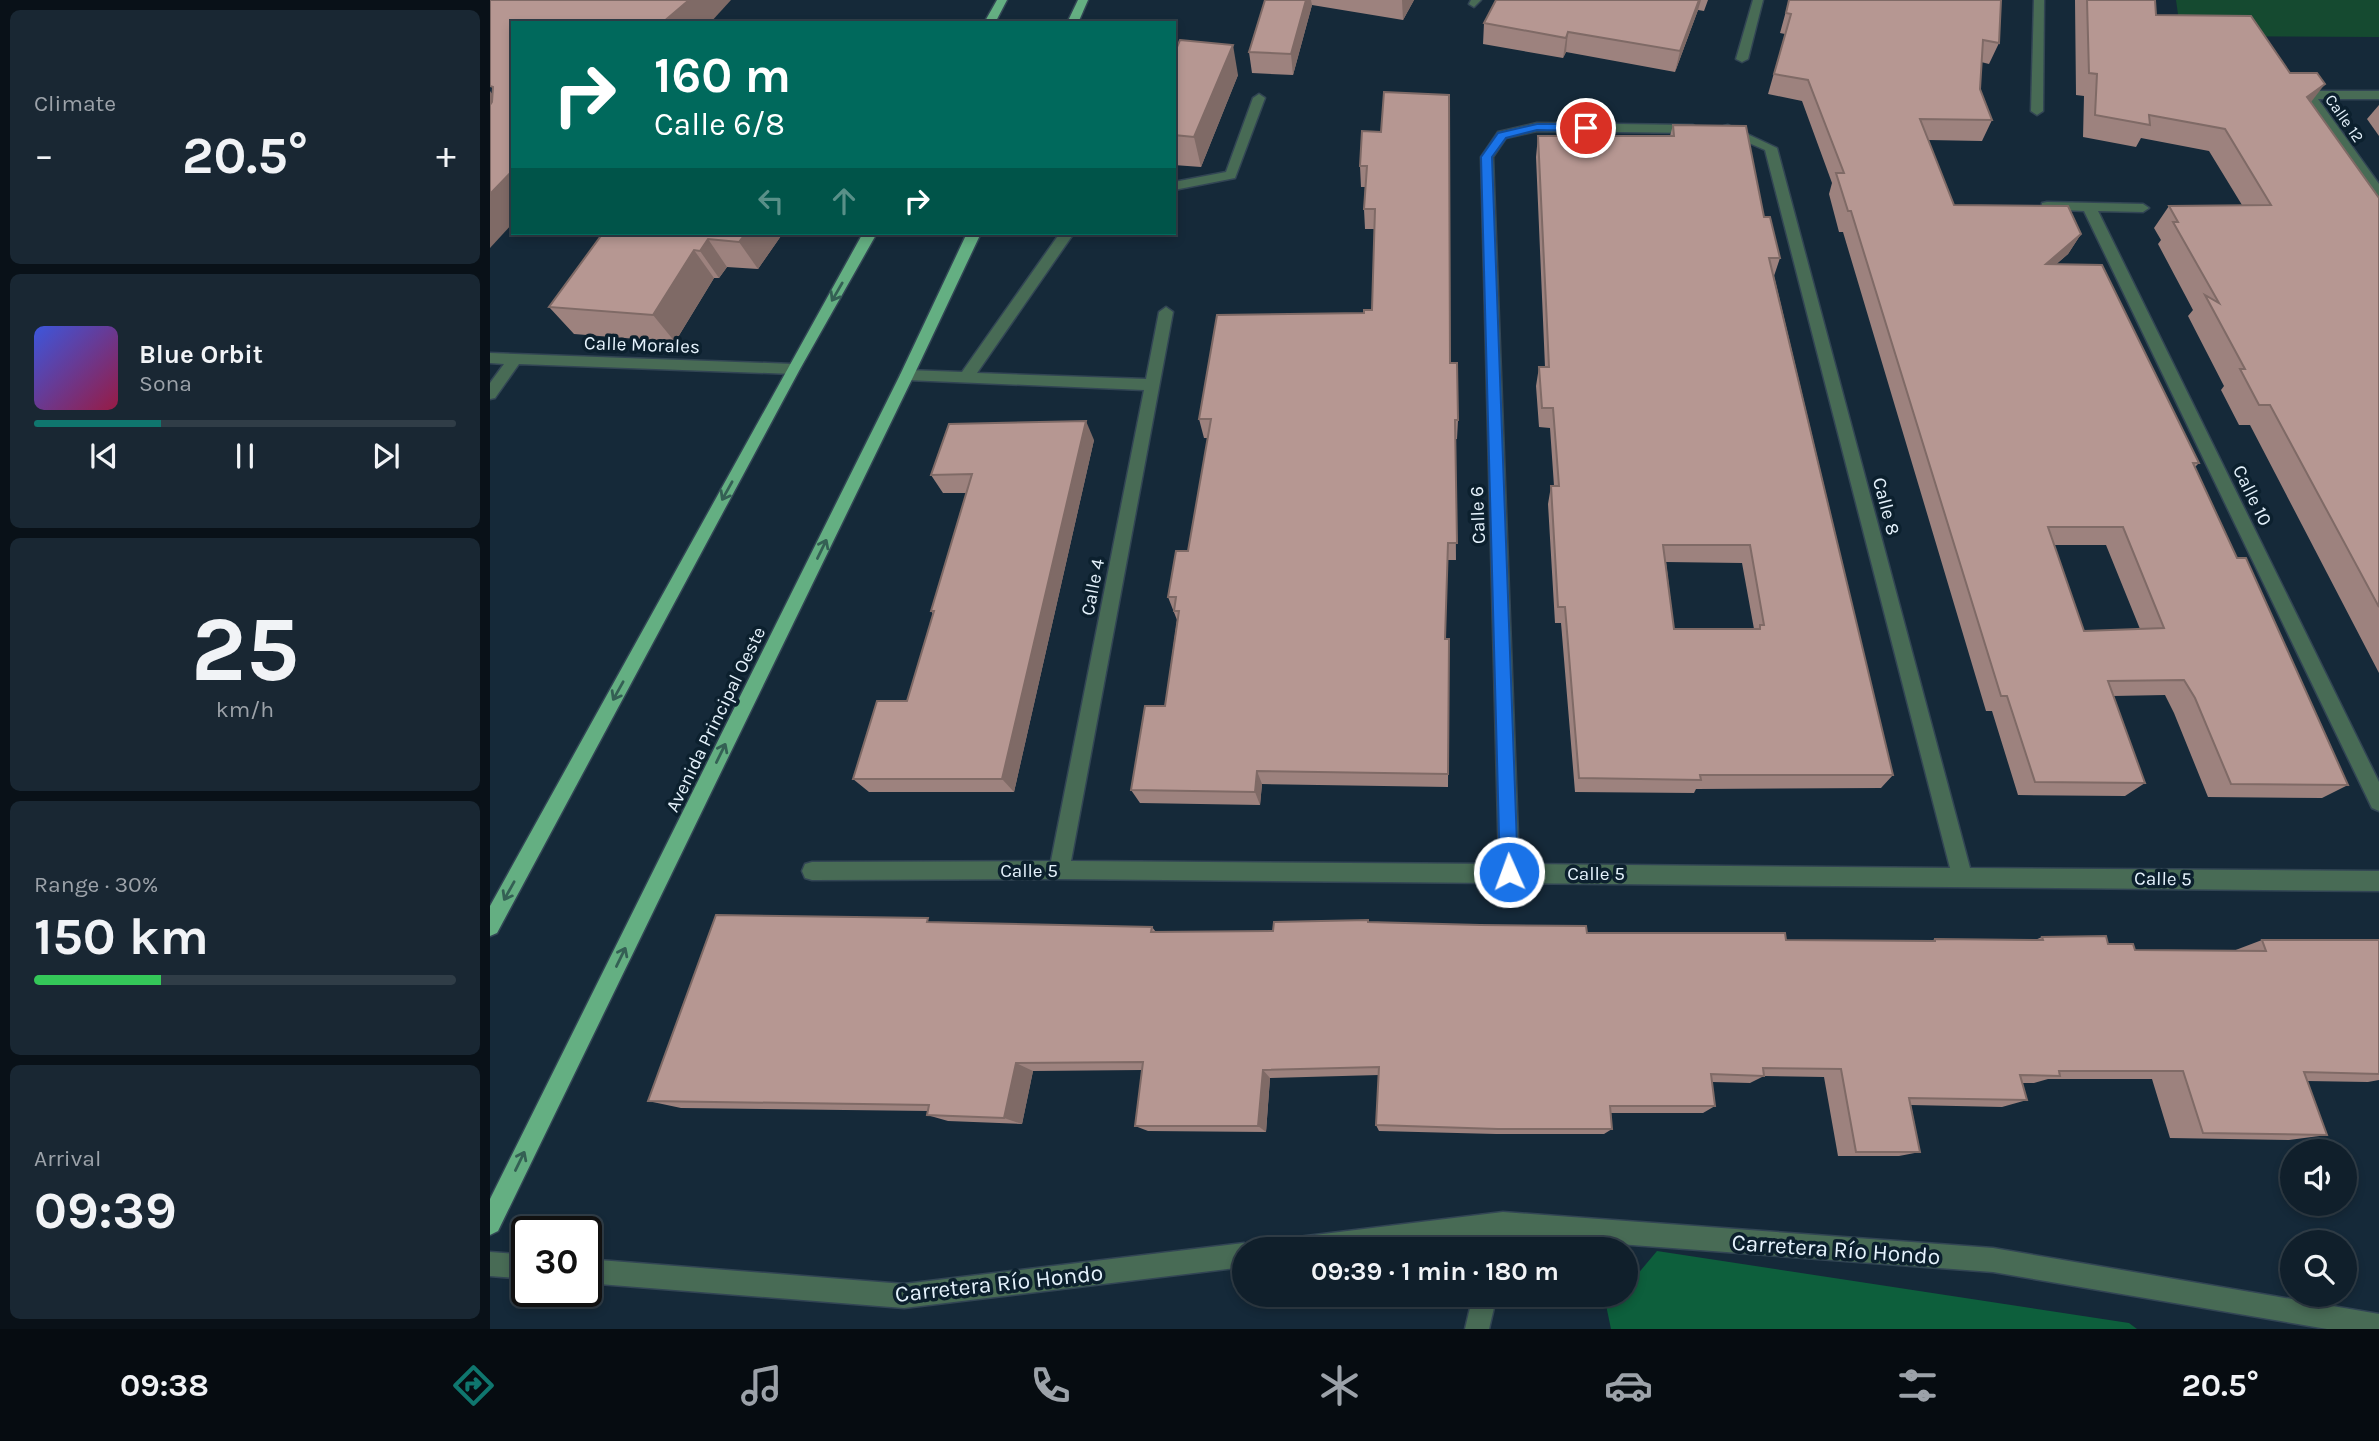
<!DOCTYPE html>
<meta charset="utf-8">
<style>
:root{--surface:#101f2b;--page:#192733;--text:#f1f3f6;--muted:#9ca2a9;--line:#303d47;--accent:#0f766e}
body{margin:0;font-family:Karla,sans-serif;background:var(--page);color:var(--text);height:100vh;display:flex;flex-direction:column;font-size:26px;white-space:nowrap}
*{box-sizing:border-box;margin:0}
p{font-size:23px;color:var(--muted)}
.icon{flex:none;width:38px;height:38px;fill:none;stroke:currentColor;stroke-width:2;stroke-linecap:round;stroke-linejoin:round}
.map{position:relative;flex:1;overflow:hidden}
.drawer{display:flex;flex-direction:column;gap:10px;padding:10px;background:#091118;width:490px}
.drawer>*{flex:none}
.guide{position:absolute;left:21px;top:21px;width:665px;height:214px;border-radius:0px;box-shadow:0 4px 10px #0003,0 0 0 2px var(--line);background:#00695c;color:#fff;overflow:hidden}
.fabs{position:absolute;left:1790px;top:1139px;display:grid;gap:14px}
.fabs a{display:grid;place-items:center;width:77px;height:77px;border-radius:50%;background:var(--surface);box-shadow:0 4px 10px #0003,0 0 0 2px var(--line);font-size:35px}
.speed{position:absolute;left:21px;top:1216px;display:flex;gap:14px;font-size:35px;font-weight:700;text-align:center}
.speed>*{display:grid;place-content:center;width:91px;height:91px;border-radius:50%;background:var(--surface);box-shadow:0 4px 10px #0003,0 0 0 2px var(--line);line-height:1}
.speed .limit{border:4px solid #111;border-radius:10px;background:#fff;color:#111}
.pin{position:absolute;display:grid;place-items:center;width:60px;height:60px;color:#fff;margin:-30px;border:4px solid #fff;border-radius:50%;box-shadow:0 2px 7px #0007}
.me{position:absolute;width:77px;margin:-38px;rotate:358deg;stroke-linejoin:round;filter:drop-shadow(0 0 5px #0008)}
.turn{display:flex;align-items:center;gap:24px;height:147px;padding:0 28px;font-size:32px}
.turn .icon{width:91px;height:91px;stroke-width:2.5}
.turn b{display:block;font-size:49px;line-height:60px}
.lanes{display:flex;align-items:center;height:66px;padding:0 28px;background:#0003;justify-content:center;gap:35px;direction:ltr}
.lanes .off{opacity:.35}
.big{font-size:52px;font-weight:700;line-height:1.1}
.drawer .tile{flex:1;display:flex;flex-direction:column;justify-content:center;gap:10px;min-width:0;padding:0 24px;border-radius:10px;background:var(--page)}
.drawer .dial{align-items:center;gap:0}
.dial b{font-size:91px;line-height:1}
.song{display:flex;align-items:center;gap:21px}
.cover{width:84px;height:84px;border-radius:10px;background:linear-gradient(135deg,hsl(230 70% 55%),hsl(340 70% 35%))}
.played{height:7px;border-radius:4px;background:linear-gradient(90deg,var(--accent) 30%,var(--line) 30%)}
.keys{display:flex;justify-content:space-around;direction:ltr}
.heat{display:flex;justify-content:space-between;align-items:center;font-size:38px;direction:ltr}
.charge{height:10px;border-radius:5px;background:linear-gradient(90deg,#34c759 30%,var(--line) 0)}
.trip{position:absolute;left:742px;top:1237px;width:406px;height:70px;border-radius:35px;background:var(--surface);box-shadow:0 4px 10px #0003,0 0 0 2px var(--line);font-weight:700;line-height:70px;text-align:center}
.tab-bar{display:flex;height:112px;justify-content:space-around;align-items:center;background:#060c11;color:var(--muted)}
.tab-bar .icon{width:49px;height:49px}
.tab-bar .selected{color:var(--accent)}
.tab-bar b{font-size:32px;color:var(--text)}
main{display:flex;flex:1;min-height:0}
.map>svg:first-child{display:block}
.green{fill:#154a30}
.forest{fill:#0d5f3c}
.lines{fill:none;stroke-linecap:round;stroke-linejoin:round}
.minor-casing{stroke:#324554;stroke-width:3}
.major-casing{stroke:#324554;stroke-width:3}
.minor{fill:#486b55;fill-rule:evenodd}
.major{fill:#64af82;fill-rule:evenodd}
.wall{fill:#9d827e;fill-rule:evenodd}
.shaded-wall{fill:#7f6a66}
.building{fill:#b69792;stroke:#7f6a66;stroke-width:2;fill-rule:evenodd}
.oneway{stroke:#346054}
.route{fill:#1a73e8;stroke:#114b97;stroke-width:2}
.labels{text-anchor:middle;stroke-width:7;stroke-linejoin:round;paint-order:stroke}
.far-street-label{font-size:16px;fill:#e5f2fc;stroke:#0c202e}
.street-label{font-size:19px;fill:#e5f2fc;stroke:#0c202e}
.near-street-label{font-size:23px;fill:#e5f2fc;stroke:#0c202e}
</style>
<main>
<section class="drawer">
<div class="tile"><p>Climate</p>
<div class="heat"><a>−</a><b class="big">20.5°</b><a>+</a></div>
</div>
<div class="tile">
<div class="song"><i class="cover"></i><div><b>Blue Orbit</b><p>Sona</p></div></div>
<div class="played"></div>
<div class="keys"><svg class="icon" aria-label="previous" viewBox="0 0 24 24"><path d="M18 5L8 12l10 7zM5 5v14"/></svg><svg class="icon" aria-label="pause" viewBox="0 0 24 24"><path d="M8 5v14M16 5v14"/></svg><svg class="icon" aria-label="next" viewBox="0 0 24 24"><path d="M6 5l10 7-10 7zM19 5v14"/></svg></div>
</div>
<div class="tile dial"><b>25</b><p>km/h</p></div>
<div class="tile"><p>Range · 30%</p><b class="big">150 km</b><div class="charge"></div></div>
<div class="tile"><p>Arrival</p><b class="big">09:39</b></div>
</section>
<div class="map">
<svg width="1889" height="1329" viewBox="0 0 1889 1329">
<rect width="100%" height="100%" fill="#152939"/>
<path class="green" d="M1686 0H1889V37L1691 36Z"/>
<path class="forest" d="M1167 1251 1639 1323 1647 1329H1121L1116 1305 1128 1295H1136V1288Z"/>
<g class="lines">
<defs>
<g id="minor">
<path d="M981 0H991L984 7 979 4Z"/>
<path d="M1263 0H1273L1258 59 1252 62 1246 59Z"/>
<path d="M1544 0H1554L1553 111 1547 115 1541 111Z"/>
<path d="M1819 91H1889V99H1828L1889 184V197L1884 196 1813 95Z"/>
<path d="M769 94 775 98 745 178 684 190V182L736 172 763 98Z"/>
<path d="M1047 123 1203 125 1209 129 1203 133 1047 131 1016 138 1003 157 1029 864 1460 868 1275 150 1234 132V126L1238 125 1287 148 1480 868 1889 871V891L569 879 322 880 315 878 312 871 315 864 322 862 561 861 654 390 417 380 410 375 417 370 472 372 570 233H584L487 373 656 379 669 312 676 307 683 312 581 861 1009 864 991 157 1008 132Z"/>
<path d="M1557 202 1653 204 1659 208 1653 212 1608 211 1889 782V811L1882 808 1594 211 1552 209V203Z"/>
<path d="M0 353 303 364 310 369 303 374 29 364 5 398 0 399V383L14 364 0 363Z"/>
<path d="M1013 1212 1503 1248 1889 1314V1329H1837L1503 1272 1021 1236 1018 1250H994L998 1237 899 1250H789L792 1242 800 1238Z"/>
<path d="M754 1243 763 1250H754V1267L414 1308 96 1283V1259L414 1284Z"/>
<path d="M0 1252 37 1255V1279L0 1276Z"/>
<path d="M983 1295H1007L999 1329H975Z"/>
</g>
<g id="major">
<path d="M507 0H517L505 23H494Z"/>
<path d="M588 0H598L588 23H577Z"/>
<path d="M373 233H387L310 369 7 933 0 936V906Z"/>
<path d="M477 233H491L424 375 8 1231 0 1235V1199L410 375Z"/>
</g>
</defs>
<use href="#minor" class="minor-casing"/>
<use href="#major" class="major-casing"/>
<use href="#minor" class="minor"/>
<use href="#major" class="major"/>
</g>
<g class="wall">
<path d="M775 0H924L913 20 822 5 803 75 762 73 759 52Z"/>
<path d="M1006 0H1218L1214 11 1208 10 1185 72 1076 52 1073 58 993 44 994 23Z"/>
<path d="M1299 0 1509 43 1499 64 1491 62 1490 89 1502 120 1492 141 1438 140 1464 205 1591 234 1578 254 1566 264 1709 463 1705 467 1747 558 1858 785 1832 798 1718 797 1684 713 1675 695 1623 696 1655 783 1635 796 1528 795 1502 711H1496L1353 232H1349L1339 194 1342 183 1312 101 1278 94 1295 34 1290 33ZM1564 545H1616L1650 629 1594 631Z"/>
<path d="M1585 0H1665L1666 15 1821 103 1889 198V673L1760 425H1749L1731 390 1734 386 1698 316 1703 310 1668 244 1671 240 1664 228 1679 206 1752 205 1719 151 1651 138 1646 147 1593 137 1594 96 1586 95Z"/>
<path d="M684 54 748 75 711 167 684 165Z"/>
<path d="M1889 105V136L1877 119Z"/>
<path d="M1183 125 1274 217 1290 258 1284 276 1403 775 1391 788 1206 789 1204 793 1085 792 1071 623H1065L1058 504 1061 486H1064L1060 428 1049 427 1046 386 1049 367H1055L1046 157 1048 136H1180ZM1176 562 1252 563 1264 629H1184Z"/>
<path d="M872 131 960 363 968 420 967 439H965L966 560H957L955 639H959L958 787 772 784 770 805 650 803 641 790 675 706 687 620 678 597 698 551 718 438H714L709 419 874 313 882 310 885 229H875L874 209 875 187H871L870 166Z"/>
<path d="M113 233H293L268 269 237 267 229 278H224L185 342 84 334 59 307Z"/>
<path d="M604 440 524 792H379L363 779 417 701 443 614 441 611 477 493H453L441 475Z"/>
<path d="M444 922 662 927 666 932 783 931 879 922 1097 933 1296 940 1441 941 1445 939 1545 940 1552 937 1618 944 1645 950 1743 951 1772 940H1889V1080L1878 1082 1817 1081 1837 1135 1799 1140 1680 1138 1662 1079H1558L1544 1083H1532L1537 1100 1512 1107 1421 1105 1430 1152 1409 1156H1348L1334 1077 1274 1076 1260 1083 1222 1082 1225 1106 1213 1113H1121L1122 1129 1114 1134H1006L889 1131 886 1125 889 1075 780 1078 776 1132 658 1131 645 1126 652 1070 543 1071 532 1124 458 1121 437 1115 438 1111 191 1108 158 1101Z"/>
</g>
<g class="shaded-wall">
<path d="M199 0H241L220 23H172Z"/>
<path d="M816 0H821L822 5 803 75 801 54Z"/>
<path d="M912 0H924L913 20Z"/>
<path d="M1209 0H1211L1208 10 1185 72 1190 51Z"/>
<path d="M1078 32 1076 52 1073 58 1076 38Z"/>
<path d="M743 45 748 75 711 167 704 137Z"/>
<path d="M1835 84 1818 106 1817 97Z"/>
<path d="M0 91 18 113 0 137Z"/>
<path d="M23 170V223L0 248V194Z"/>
<path d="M256 233H293L268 269 249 242Z"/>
<path d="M1591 234 1578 254 1543 285 1556 264Z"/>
<path d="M218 239 237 267 229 278 210 251Z"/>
<path d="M204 250 224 278 185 342 163 315Z"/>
<path d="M596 421 604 440 524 792 512 779Z"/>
<path d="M767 771 772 784 770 805 765 792Z"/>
<path d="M526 1063 543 1071 532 1124 514 1118Z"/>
<path d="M773 1070 780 1078 776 1132 768 1126Z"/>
</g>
<g class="building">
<path d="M0 0H199L172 23H23V170L0 194V105L2 102 3 87 0 86Z"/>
<path d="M775 0H816L801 54 759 52Z"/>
<path d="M1006 0H1209L1190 51 1078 32 1076 38 994 23Z"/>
<path d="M1299 0H1511L1509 43 1493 40 1490 89 1502 120 1430 119 1464 205 1578 206 1591 234 1556 264 1612 265 1709 463H1703L1747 558H1756L1858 785 1741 784 1705 698 1694 680 1618 681 1655 783 1545 782 1517 696H1511L1361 211H1358L1346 173H1354L1318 80 1284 74 1301 14 1296 13ZM1558 527H1633L1674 628 1594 631Z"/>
<path d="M1597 0H1665L1666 15 1761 16 1800 73H1827L1835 84 1817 97 1889 198V607L1780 405H1769L1750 369H1755L1715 295 1729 303 1683 222H1688L1679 206 1781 205 1735 129 1659 115 1660 125 1605 115 1607 74 1599 73Z"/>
<path d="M690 40 743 45 704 137 684 135V54Z"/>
<path d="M894 92 959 95 960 363H967L968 420H965L967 543H958L955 639H959L958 774 767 771 765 792 641 790 655 706H675L689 611H684L686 597H678L686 551H698L721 419H709L727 315 874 313V310H882L885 209H874L877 166H870L872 131 891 132Z"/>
<path d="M1183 125 1256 126 1274 217H1280L1290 258H1279L1403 775H1210L1211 780 1089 778 1075 607H1068L1061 486H1069L1063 408H1052L1049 367H1059L1048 136H1184ZM1173 545H1260L1274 625H1270V629H1184Z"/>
<path d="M113 233H256L249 242 218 239 210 251 204 250 163 315 59 307Z"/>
<path d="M596 421 512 779H363L387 701H417L444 611H441L482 474 441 475 459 424Z"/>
<path d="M226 915 438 918 437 922 662 927 661 932 783 931 784 922 878 920V922L990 925 1096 926 1097 933H1295L1296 940 1445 941V939L1553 940 1552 937 1616 936 1618 944H1643L1645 950 1776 951 1772 940H1889V1074L1814 1072 1837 1135 1713 1133 1693 1071H1569L1570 1076 1530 1075 1537 1100 1419 1098 1430 1152H1366L1351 1069 1273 1068 1274 1076 1221 1074 1225 1106H1120L1122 1129H1008L886 1125 889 1067 773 1070 768 1126H645L653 1062 526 1063 514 1118 437 1115 439 1105 158 1101Z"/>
</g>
<defs><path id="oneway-shaft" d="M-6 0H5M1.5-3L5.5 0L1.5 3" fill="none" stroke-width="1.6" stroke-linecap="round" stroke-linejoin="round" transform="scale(1.75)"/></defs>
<g class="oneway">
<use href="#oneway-shaft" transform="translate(347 292) rotate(120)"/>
<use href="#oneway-shaft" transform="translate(237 491) rotate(119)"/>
<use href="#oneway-shaft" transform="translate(332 549) rotate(-64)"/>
<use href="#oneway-shaft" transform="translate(128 691) rotate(119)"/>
<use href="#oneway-shaft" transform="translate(231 753) rotate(-64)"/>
<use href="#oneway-shaft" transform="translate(19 891) rotate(119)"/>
<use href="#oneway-shaft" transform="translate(131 957) rotate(-64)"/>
<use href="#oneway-shaft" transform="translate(30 1161) rotate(-64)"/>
</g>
<path class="route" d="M1047 124H1096L1102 128 1096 131 1047 130 1016 138 1002 157 1028 872 1026 878 1019 881 1013 878 1010 872 991 157 1008 133Z"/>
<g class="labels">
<g class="far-street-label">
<text transform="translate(1855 118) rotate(55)" y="6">Calle 12</text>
</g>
<g class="street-label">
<text transform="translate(152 344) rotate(2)" y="7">Calle Morales</text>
<text transform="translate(1763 495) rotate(64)" y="7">Calle 10</text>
<text transform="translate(1397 506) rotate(75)" y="7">Calle 8</text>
<text transform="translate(987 515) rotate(-92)" y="7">Calle 6</text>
<text transform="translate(602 587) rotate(-79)" y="7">Calle 4</text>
<text transform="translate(225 719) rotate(-64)" y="7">Avenida Principal Oeste</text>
<text x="539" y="877">Calle 5</text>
<text x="1106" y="880">Calle 5</text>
<text transform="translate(1673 878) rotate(1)" y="7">Calle 5</text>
</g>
<g class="near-street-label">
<text transform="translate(1346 1249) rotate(4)" y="8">Carretera Río Hondo</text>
<text transform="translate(509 1283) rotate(-6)" y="8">Carretera Río Hondo</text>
</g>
</g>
</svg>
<div class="fabs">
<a><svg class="icon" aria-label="sound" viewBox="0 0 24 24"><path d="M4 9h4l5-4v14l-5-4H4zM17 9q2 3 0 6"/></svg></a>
<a><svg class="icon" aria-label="search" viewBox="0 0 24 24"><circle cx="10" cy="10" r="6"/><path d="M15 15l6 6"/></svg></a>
</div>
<div class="speed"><div class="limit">30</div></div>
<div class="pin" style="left:1096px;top:128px;background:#d93025"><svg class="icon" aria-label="arrive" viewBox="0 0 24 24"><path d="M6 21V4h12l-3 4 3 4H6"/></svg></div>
<svg class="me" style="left:1019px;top:872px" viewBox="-20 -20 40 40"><circle r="17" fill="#1a73e8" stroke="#fff" stroke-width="3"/><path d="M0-11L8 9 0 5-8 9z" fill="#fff"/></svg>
<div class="trip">09:39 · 1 min · 180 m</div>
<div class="guide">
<div class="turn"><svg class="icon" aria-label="right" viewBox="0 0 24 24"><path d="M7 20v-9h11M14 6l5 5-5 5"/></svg><div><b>160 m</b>Calle 6/8</div></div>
<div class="lanes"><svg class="icon off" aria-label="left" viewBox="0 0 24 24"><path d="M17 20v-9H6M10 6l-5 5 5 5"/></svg><svg class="icon off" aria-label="ahead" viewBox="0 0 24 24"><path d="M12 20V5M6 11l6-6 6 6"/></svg><svg class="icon" aria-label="right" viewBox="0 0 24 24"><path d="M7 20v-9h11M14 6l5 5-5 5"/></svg></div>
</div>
</div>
</main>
<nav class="tab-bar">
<b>09:38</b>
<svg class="icon selected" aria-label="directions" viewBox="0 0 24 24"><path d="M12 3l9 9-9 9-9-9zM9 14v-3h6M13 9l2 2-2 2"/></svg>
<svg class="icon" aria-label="music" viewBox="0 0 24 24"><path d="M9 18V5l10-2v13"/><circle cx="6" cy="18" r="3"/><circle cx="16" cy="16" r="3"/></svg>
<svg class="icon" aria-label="phone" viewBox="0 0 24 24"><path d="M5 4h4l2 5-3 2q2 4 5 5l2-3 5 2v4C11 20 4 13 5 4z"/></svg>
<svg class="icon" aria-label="climate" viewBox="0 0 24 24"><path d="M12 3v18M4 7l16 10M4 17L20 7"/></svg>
<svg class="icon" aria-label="car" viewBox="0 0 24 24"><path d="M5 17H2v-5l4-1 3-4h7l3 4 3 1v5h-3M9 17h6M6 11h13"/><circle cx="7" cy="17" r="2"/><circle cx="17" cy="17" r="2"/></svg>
<svg class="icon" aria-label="filters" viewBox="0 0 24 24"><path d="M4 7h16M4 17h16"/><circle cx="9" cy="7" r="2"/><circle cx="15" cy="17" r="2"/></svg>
<b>20.5°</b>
</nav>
